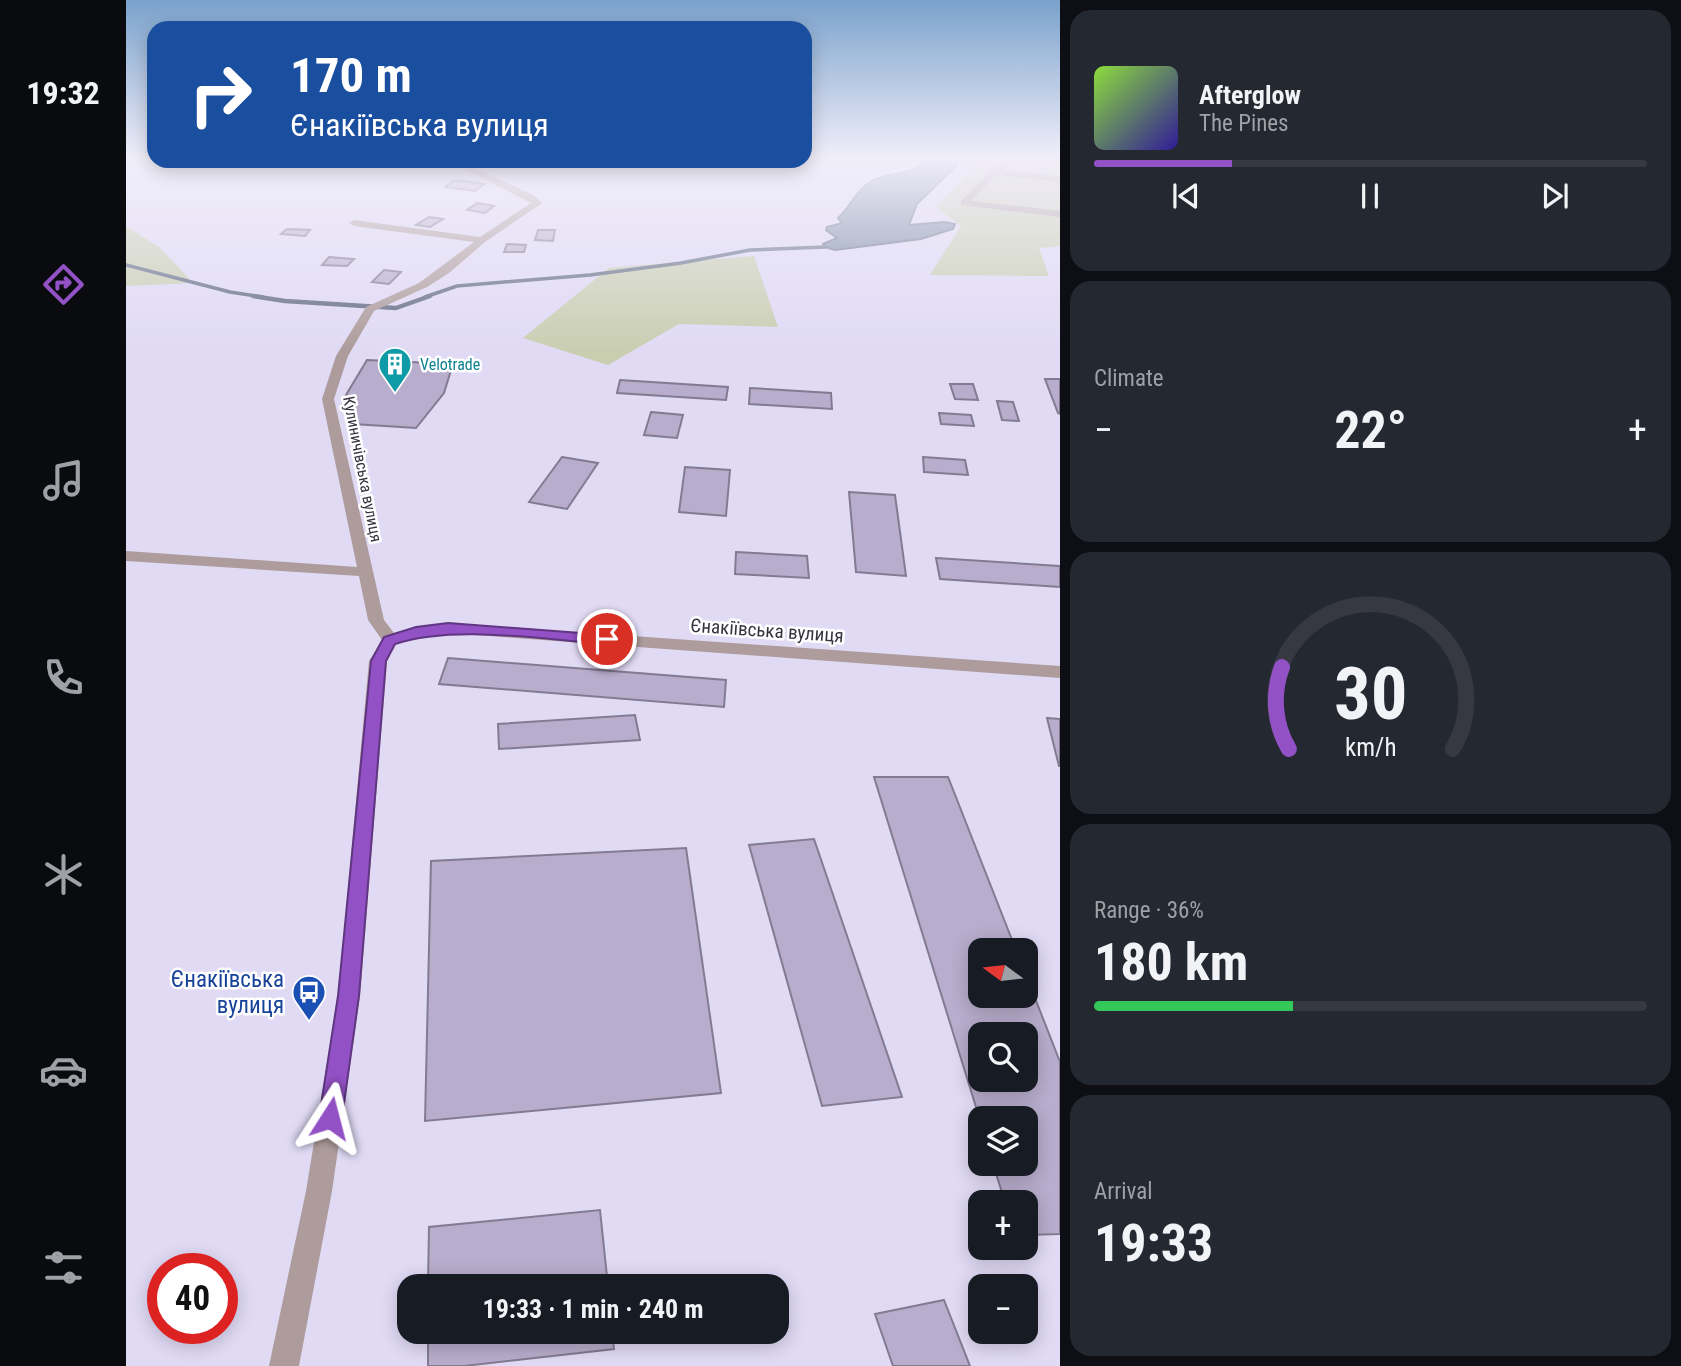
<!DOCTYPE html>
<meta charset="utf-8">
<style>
:root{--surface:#171b24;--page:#242831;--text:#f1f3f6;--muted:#9ea1a6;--line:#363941;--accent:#9351c6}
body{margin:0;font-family:"Roboto Condensed",sans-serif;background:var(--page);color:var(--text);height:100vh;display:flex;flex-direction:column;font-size:26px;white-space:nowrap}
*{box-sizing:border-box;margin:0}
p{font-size:23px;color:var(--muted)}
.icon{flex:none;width:38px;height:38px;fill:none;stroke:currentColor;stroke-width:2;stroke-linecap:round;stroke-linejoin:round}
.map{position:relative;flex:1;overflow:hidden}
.panel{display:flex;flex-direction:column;gap:10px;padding:10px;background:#0d0f14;width:621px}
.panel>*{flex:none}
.top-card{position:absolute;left:21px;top:21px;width:665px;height:147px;border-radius:21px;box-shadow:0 4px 18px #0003;background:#1a4fa0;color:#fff;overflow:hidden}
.needle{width:46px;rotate:285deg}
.tools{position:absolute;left:842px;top:938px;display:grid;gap:14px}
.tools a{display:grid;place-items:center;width:70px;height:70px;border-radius:14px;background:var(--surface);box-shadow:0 4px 18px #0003;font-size:35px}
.speed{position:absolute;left:21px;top:1253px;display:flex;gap:14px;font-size:35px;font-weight:700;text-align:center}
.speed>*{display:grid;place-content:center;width:91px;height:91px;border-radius:50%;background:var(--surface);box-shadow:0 4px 18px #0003;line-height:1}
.speed .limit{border:10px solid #d22;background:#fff;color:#111}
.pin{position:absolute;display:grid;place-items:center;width:60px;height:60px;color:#fff;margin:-30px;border:4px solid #fff;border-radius:50%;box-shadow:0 2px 7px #0007}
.me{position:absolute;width:77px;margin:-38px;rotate:9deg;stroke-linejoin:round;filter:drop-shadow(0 0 5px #0008)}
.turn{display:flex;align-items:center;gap:24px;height:147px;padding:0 28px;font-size:32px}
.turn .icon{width:91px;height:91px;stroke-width:2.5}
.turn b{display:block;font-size:49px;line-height:60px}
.big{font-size:52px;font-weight:700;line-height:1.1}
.panel .widget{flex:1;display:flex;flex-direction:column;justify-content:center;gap:10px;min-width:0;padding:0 24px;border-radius:21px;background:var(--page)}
.panel .dial{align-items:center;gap:0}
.dial svg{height:182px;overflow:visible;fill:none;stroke:var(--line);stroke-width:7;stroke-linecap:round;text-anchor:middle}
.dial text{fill:var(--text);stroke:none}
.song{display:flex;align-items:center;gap:21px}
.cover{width:84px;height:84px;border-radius:10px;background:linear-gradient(135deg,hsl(90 70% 55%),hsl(250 70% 35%))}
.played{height:7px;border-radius:4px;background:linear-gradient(90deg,var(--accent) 25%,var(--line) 25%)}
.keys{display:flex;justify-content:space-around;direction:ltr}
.heat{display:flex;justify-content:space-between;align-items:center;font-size:38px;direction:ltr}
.charge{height:10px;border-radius:5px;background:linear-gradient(90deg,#34c759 36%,var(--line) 0)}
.trip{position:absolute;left:271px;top:1274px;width:392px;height:70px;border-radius:21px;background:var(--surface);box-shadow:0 4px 18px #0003;font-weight:700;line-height:70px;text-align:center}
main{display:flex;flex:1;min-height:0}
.menu{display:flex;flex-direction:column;width:126px;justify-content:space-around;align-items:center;background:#090b0e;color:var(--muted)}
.menu .icon{width:49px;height:49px}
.menu .selected{color:var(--accent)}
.menu b{font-size:32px;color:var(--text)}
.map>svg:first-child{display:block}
.green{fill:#caceb1}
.water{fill:#7686a1;stroke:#636d83;stroke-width:2}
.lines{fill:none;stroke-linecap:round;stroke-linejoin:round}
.stream-far1{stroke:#636d83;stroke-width:3.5}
.stream{stroke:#636d83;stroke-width:4.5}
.building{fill:#b8adcc;stroke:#837b92;stroke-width:2;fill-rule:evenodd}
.minor{fill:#ad9c9b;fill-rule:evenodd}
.route{fill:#9351c6;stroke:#603581;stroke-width:2}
.labels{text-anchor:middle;stroke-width:5;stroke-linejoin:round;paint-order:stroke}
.far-culture-label{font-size:16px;fill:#0d838f;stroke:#fff;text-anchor:start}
.far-street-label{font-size:16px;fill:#36333e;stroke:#fff}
.street-label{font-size:19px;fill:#36333e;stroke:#fff}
.near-transit-label{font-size:23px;fill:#164399;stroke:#fff;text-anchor:end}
</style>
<main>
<nav class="menu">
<b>19:32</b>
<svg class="icon selected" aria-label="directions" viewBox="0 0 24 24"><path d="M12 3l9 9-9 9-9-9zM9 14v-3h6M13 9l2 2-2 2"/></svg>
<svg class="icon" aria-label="music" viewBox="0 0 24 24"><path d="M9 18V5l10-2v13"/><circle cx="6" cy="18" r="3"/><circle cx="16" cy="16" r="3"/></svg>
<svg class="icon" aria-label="phone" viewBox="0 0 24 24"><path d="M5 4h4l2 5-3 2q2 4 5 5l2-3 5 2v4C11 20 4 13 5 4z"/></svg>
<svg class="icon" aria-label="climate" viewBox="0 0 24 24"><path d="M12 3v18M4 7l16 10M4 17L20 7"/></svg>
<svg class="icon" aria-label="car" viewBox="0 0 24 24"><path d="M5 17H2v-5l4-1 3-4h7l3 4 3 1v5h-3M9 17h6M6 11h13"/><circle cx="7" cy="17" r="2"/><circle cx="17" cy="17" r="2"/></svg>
<svg class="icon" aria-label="filters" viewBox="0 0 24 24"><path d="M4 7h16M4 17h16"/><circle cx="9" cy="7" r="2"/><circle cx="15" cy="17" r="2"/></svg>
</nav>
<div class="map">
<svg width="934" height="1366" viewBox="0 0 934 1366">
<rect width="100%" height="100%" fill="#e0daf5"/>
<g class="green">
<path d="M857 158H934V246L913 248 923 276 804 275 835 226 810 207Z"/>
<path d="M0 226 33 247 67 283 0 286Z"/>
<path d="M628 256 652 327 553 324 482 365 397 338 483 268Z"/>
</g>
<path class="water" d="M802 158H831L829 167 791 204 783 225 818 222 829 224 827 229 795 239 709 250 699 247 697 244 711 238 700 230 701 227 716 223 712 218C725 206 730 190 746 181 763 171 789 177 802 158Z"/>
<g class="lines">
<g class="stream-far1">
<path d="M0 265 104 292 137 297"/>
<path d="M299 297 331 286 464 275 555 263 624 250 699 247"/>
</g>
<path class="stream" d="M127 296 159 301 270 308 304 296"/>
</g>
<g class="building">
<path d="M329 180 358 184 349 191 319 187Z"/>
<path d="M351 203 368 206 359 213 341 210Z"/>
<path d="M303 217 317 219 304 227 290 225Z"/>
<path d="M161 229 184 230 179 236 155 234Z"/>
<path d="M412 230H429L427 241 409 240Z"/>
<path d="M381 244 400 245 398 252H378Z"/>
<path d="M203 257 228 259 221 266 196 265Z"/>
<path d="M258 270 275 272 263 284 246 282Z"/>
<path d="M241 360 327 364 318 393 290 428 227 424 220 395Z"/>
<path d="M919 379H934V414L932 413Z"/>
<path d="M494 380 602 387 600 400 491 393Z"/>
<path d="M824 384H847L852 400 829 399Z"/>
<path d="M624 388 705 393 706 409 623 404Z"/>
<path d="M871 401 887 402 893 421 876 420Z"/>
<path d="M525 412 557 415 551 438 518 435Z"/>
<path d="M813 413 845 415 848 426 815 424Z"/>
<path d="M436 457 472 463 441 509 403 502Z"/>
<path d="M797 457 839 460 842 475 798 472Z"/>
<path d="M559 467 604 470 600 516 553 512Z"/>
<path d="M723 492 769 495 780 576 730 572Z"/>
<path d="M610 552 681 556 683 578 609 574Z"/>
<path d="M810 558 934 566V587L814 579Z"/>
<path d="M322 658 600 680 598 707 313 684Z"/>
<path d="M509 715 514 740 373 749 372 724Z"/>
<path d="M921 718 934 719V766H933Z"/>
<path d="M748 777H822L890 950H854V996H900V975L934 1062V1234L900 1235V1202H879L867 1164H900V1118L854 1120ZM854 1034H900V1080H854Z"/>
<path d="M688 839 776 1097 696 1106 623 845Z"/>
<path d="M560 848 595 1093 299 1121 305 861Z"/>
<path d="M474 1210 482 1286H302L303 1227Z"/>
<path d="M818 1300 844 1366H767L749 1314Z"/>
<path d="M302 1332H486L488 1349 338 1366H302Z"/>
</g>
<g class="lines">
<g class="minor">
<path d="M883 158H893L876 170 934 176V182L870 175 845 201 934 211V217L835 205V201L865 170Z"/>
<path d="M322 161H333L406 194 416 203 359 242 323 273 301 287 248 311 222 356 208 399 258 620 268 633 290 627 322 623 934 666V678L322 633 292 637 270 644 261 661 234 996 206 1191 173 1366H143L180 1191 212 996 243 661 256 640 242 620 233 576 0 561V551L231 567 196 399 210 356 240 307 293 283 348 242 228 226 223 223 228 220 354 237 405 203Z"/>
</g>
</g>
<linearGradient id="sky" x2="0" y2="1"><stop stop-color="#7aa2cc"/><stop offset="0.45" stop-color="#f1eefa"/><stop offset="1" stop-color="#f1eefa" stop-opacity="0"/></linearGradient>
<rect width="934" height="350" fill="url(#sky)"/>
<path class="route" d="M322 623 481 635 489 639 481 644C417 640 329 624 269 644L260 661 233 996 216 1118 212 1125 204 1128 196 1125 193 1118 212 996 245 661 258 637 290 627Z"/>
<defs>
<symbol id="building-pin" viewBox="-11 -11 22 30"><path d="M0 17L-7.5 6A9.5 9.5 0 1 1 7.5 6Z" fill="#0f9aa8" stroke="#fff"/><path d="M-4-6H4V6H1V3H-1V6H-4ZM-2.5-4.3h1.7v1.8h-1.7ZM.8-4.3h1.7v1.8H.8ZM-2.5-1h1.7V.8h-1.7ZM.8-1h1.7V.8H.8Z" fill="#fff"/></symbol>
<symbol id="bus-pin" viewBox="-11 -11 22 30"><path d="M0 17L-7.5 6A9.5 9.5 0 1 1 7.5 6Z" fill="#1a4fb4" stroke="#fff"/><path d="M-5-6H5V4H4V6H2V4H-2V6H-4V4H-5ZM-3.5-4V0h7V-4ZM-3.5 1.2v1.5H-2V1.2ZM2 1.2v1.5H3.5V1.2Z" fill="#fff"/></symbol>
</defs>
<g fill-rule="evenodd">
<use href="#building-pin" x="250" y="345" width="38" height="52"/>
<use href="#bus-pin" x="164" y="973" width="38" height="52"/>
</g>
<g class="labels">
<g class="far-culture-label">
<text x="294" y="370">Velotrade</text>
</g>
<g class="far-street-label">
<text transform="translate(237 469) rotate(79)" y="6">Кулиничівська вулиця</text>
</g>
<g class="street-label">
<text transform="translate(641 630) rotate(4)" y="7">Єнакіївська вулиця</text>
</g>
<g class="near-transit-label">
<text x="158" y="987">Єнакіївська<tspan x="158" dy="26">вулиця</tspan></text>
</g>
</g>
</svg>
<div class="tools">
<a><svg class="needle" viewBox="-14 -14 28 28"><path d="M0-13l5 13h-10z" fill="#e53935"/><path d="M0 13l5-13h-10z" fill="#9ea1a6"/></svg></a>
<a><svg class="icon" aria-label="search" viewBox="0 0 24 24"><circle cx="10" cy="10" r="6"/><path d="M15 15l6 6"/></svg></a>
<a><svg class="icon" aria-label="layers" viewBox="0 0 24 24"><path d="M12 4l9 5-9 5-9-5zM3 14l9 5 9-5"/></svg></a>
<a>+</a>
<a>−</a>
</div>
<div class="speed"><div class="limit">40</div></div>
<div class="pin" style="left:481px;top:639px;background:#d93025"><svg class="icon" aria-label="arrive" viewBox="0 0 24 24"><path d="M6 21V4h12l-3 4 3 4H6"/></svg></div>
<svg class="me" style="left:204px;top:1118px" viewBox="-20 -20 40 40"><path d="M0-17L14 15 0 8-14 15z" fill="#9351c6" stroke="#fff" stroke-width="4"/></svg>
<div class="trip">19:33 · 1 min · 240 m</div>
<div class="top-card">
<div class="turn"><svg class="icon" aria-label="right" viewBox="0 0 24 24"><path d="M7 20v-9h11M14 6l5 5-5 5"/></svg><div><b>170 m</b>Єнакіївська вулиця</div></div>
</div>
</div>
<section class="panel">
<div class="widget">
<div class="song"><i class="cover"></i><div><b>Afterglow</b><p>The Pines</p></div></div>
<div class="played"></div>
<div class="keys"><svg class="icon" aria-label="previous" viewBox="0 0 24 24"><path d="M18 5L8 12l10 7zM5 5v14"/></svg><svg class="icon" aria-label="pause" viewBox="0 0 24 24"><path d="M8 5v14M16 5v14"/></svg><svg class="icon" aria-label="next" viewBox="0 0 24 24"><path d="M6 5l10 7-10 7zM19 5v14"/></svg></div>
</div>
<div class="widget"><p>Climate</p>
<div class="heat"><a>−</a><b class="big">22°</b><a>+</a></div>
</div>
<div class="widget dial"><svg viewBox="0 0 100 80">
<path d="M14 69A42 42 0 1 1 86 69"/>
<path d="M14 69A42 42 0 0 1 11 33" stroke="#9351c6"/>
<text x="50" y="56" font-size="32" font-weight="700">30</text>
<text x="50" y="72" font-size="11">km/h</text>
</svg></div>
<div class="widget"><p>Range · 36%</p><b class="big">180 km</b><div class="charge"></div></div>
<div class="widget"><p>Arrival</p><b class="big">19:33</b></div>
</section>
</main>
